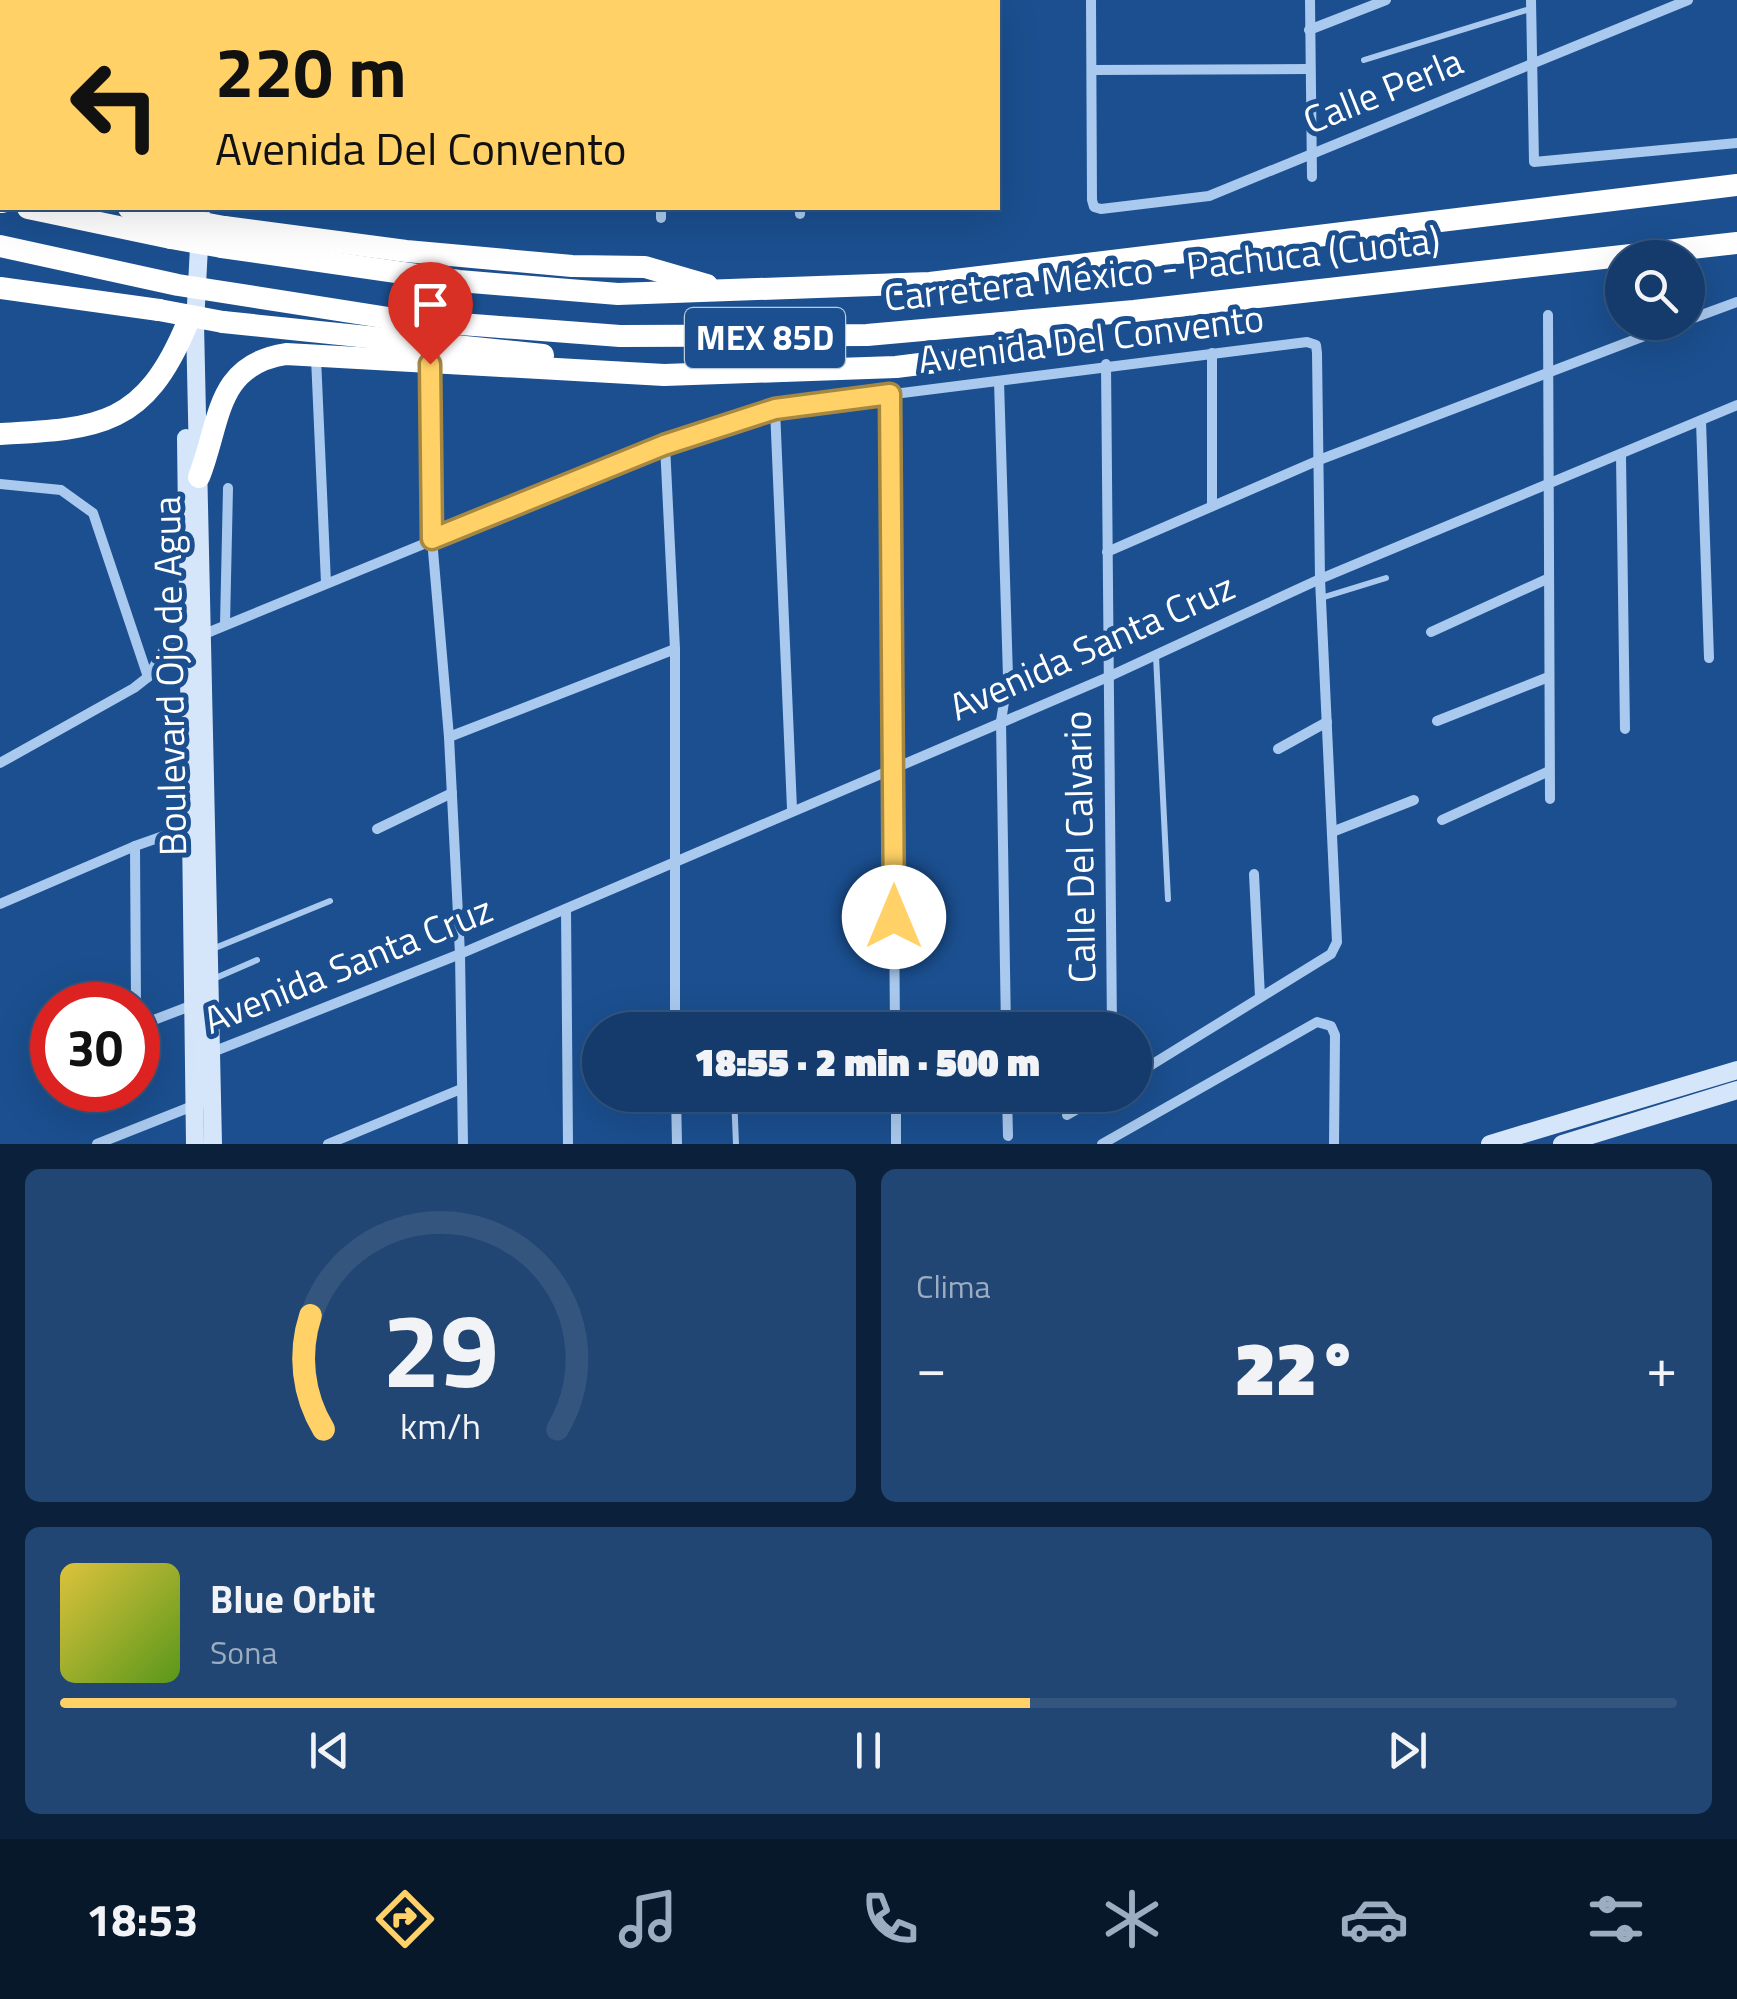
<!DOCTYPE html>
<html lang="es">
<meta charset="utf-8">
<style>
:root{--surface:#143b6b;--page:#214673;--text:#f1f3f6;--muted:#9dadc1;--line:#33557e;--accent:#ffd166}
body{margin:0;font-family:"Titillium Web",sans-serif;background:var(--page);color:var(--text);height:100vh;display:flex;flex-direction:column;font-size:38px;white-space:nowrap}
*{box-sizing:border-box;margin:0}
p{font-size:32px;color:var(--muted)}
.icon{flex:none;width:55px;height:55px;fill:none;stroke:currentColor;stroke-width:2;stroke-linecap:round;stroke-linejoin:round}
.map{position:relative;height:1144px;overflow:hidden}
.drawer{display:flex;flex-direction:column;gap:25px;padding:25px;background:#0b203b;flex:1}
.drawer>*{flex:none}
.guide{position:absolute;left:0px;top:0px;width:1000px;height:210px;box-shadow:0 10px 40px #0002,0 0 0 2px var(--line);background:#ffd166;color:#111;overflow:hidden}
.fabs{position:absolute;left:1605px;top:240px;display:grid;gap:20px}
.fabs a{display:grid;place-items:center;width:100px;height:100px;border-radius:50%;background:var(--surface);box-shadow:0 10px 40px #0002,0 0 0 2px var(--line);font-size:50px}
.speed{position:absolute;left:30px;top:982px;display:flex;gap:20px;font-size:50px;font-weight:700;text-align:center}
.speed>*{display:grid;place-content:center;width:130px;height:130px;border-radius:50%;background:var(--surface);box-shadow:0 10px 40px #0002,0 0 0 2px var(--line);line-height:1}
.speed .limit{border:15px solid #d22;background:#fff;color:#111}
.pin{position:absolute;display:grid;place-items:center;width:85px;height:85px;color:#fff;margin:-102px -42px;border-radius:50% 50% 50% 0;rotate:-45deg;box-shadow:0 0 10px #0007}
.pin .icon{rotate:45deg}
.me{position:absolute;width:110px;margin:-55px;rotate:0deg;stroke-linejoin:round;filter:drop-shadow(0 0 8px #0008)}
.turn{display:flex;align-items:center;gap:35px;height:210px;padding:0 50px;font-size:45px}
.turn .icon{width:130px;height:130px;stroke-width:2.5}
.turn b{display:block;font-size:70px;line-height:85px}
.big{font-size:75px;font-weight:800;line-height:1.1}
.drawer .tile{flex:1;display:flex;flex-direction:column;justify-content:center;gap:15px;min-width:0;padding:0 35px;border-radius:15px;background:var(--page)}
.drawer .dial{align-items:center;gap:0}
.dial svg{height:260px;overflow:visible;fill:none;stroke:var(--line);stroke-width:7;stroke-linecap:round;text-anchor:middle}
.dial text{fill:var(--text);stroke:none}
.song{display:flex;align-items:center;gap:30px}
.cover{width:120px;height:120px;border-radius:15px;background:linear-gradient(135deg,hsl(50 70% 55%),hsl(90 70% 35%))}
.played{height:10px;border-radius:5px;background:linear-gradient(90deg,var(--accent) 60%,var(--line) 60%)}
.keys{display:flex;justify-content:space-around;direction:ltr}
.heat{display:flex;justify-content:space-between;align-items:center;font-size:55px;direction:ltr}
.drawer .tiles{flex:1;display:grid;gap:25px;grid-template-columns:1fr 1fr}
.tile:last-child{grid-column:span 2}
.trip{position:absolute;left:582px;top:1012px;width:570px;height:100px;border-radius:50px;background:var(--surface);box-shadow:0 10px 40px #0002,0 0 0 2px var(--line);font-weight:800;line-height:100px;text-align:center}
.tab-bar{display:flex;height:160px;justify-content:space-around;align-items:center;background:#08182b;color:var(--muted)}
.tab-bar .icon{width:70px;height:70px}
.tab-bar .active{color:var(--accent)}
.tab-bar b{font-size:45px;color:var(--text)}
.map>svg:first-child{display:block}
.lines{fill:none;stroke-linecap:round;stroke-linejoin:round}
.lane{stroke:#a9c9ee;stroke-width:6}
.street{stroke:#a9c9ee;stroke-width:10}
.secondary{stroke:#d6e6fa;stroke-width:18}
.primary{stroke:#f0f6ff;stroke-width:20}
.highway{stroke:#fff;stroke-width:22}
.highway-bridge{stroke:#fff;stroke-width:22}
.route-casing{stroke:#a68842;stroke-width:25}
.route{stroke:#ffd166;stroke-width:18}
.labels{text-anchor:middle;stroke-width:10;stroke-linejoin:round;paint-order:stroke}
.shield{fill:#1b4f8f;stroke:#bbcadd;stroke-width:2.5}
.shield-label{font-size:35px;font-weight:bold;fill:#fff}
.street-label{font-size:38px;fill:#fff;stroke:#1b4f8f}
</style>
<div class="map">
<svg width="1737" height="1144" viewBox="0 0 1737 1144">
<rect width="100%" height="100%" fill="#1b4f8f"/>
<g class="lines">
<g class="lane">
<path d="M374 0 376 2"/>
<path d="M1364 60 1530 9"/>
<path d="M1321 598 1386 578"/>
<path d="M1156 656 1168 899"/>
<path d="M210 950 330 901"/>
<path d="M211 980 257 960"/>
<path d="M734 1095 736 1144"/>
</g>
<g class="street">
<path d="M511 0V2"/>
<path d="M662 0V2"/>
<path d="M798 0V2"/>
<path d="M980 0V1"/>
<path d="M1091 0 1092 200 1094 207 1101 209 1209 196 1688 0"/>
<path d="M1310 0 1312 177"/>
<path d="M1531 0 1534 162 1737 143"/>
<path d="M235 2V0"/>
<path d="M690 2 696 0"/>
<path d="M1309 30 1386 0"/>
<path d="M1092 70 1308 69"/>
<path d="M800 208V214"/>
<path d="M661 218V208"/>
<path d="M1548 315 1550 799"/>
<path d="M1688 320 1737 302"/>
<path d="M316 358 326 583"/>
<path d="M430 364 432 539 449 737 460 954 463 1144"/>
<path d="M1106 364 1112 1030"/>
<path d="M999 381 1008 677 1001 721 1006 1030"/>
<path d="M890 394 895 1030"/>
<path d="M775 409 792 809"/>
<path d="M1701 421 1709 658"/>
<path d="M665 445 675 649V1030"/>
<path d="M1621 456 1625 729"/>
<path d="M0 484 61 490 93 513 148 677"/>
<path d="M1212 505V353"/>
<path d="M1107 552 1319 460 1681 322"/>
<path d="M225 625 228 488"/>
<path d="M1431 632 1547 579"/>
<path d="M1437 721 1546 678"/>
<path d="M449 737 675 649"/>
<path d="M1278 749 1327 722"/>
<path d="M0 763 134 688 148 677 163 651 665 445 775 409 1307 342 1316 345 1317 353 1320 579 1337 942 1331 954 1135 1075"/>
<path d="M1442 820 1547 772"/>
<path d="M377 829 452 793"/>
<path d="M1332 832 1414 800"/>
<path d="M1254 874 1260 997"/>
<path d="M0 904 135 846"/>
<path d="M566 909 568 1144"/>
<path d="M136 1005 135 846 189 827"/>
<path d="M138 1026 193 1005"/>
<path d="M210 1053 460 954 1108 677 1320 579 1737 405"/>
<path d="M40 1062 52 1057"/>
<path d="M676 1095 677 1144"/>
<path d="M896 1095V1144"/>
<path d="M1007 1095 1008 1136"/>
<path d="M1067 1115 1102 1095"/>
<path d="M97 1144 213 1098"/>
<path d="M328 1144 461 1089"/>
<path d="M1102 1144 1317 1022 1331 1026 1335 1035 1334 1144"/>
</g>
<g class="secondary">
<path d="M182 0V2"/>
<path d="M211 2V0"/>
<path d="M201 208 195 324 213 1144"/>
<path d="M186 438 195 1144"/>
<path d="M1490 1144 1737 1070"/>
<path d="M1562 1144 1737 1090"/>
</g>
<path class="primary" d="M196 0V2"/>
<g class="highway">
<path d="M0 180H2"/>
<path d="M0 202H2"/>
<path d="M28 208 171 238"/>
<path d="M129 208 176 218"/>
<path d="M224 227 406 251 572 266 645 267 707 285"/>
<path d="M222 247 459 281 618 294 930 283 1737 185"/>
<path d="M0 288 159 310"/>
<path d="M395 319 620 336 867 335 1134 311 1737 243"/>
<path d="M223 322 543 355"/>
<path d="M0 434C101 429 145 425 187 324"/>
<path d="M199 477C221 421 215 365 286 354L664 375 896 367 976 357 1091 325"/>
</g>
<g class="highway-bridge">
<path d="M176 218 224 227"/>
<path d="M171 238 222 247"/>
<path d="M0 246 178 285 395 319"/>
<path d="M159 310 223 322"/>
</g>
</g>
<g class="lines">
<defs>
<path id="route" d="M430 364 432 539 664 445 775 409 890 394 894 917"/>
</defs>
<use href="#route" class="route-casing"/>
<use href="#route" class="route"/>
</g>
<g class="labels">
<rect class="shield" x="685" y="308" width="160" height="60" rx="8"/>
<g class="shield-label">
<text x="765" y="350">MEX 85D</text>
</g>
<g class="street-label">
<text transform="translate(1383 91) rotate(-22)" y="13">Calle Perla</text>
<text transform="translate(1162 269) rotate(-6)" y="13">Carretera México - Pachuca (Cuota)</text>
<text transform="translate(1091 339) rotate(-7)" y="13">Avenida Del Convento</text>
<text transform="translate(1092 647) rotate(-24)" y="13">Avenida Santa Cruz</text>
<text transform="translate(170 676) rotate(-91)" y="13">Boulevard Ojo de Agua</text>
<text transform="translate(1080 847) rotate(-91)" y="13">Calle Del Calvario</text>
<text transform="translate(348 965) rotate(-22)" y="13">Avenida Santa Cruz</text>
</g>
</g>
</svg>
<div class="fabs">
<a><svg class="icon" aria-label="search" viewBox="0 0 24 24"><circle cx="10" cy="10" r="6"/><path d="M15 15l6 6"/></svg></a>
</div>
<div class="speed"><div class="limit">30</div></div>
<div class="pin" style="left:430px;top:364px;background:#d93025"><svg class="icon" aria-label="arrive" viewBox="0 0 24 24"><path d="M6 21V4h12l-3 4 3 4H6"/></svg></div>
<svg class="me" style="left:894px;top:917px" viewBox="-20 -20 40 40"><circle r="19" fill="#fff"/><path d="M0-13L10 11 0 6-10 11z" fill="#ffd166"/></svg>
<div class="trip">18:55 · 2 min · 500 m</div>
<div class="guide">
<div class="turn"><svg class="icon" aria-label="left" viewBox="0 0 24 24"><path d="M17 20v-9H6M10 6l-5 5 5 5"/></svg><div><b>220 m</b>Avenida Del Convento</div></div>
</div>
</div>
<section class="drawer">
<div class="tiles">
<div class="tile dial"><svg viewBox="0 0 100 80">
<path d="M14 69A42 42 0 1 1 86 69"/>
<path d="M14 69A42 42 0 0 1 10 34" stroke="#ffd166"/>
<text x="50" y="56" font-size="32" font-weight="700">29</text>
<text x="50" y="72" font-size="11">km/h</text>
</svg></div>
<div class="tile"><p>Clima</p>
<div class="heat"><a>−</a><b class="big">22°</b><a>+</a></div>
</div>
<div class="tile">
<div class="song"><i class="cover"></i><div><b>Blue Orbit</b><p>Sona</p></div></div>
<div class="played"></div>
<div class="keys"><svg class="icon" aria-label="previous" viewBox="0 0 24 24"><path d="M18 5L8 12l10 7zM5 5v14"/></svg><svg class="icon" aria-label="pause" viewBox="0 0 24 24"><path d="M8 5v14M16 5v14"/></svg><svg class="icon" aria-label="next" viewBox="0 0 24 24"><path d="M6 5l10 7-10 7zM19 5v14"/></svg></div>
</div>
</div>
</section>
<nav class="tab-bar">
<b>18:53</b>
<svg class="icon active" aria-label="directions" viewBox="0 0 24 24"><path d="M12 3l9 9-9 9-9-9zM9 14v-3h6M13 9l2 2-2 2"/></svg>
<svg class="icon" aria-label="music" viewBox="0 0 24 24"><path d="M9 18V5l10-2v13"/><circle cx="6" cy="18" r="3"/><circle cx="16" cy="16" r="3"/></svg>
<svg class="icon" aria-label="phone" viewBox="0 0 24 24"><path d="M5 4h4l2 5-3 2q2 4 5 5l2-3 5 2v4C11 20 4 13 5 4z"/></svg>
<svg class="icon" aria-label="climate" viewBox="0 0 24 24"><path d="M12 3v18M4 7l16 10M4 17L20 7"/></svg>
<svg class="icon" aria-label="car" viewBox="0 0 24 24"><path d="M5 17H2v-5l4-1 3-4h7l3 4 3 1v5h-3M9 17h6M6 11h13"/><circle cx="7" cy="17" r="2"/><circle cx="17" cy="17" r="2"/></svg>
<svg class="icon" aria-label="filters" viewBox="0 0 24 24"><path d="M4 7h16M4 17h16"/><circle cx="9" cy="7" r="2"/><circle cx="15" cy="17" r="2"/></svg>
</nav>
